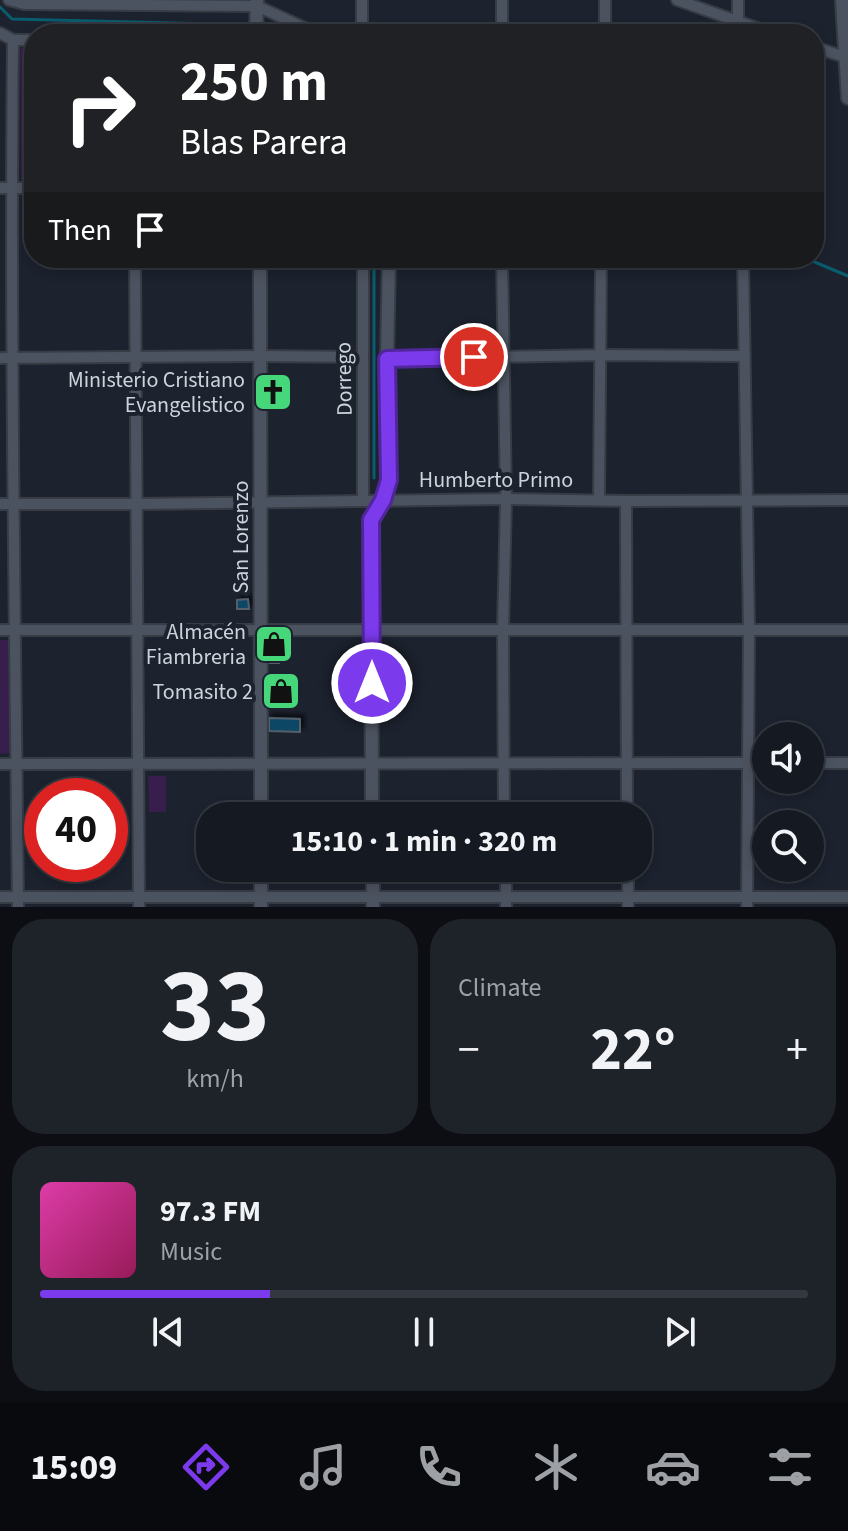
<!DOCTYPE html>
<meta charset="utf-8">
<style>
:root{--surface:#151a22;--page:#1e232a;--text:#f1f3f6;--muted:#9da1a5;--line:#343840;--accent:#7c3aed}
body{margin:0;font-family:"Source Sans 3",sans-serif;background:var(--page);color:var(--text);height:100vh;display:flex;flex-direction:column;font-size:30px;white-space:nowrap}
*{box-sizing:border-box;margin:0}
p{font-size:26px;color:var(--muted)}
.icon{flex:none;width:44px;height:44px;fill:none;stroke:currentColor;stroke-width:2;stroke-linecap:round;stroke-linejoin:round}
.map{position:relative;height:907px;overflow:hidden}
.drawer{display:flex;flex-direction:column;gap:12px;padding:12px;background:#0c0e13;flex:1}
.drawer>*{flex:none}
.hud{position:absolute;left:24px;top:24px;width:800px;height:244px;border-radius:32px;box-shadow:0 4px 12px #0003,0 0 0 2px var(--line);background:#202124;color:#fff;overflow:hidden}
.controls{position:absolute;left:752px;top:722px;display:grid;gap:16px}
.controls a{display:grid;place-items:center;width:72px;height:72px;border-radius:50%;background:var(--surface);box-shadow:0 4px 12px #0003,0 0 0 2px var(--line);font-size:40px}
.speed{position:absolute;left:24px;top:778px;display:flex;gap:16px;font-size:40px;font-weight:700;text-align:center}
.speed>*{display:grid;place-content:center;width:104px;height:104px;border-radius:50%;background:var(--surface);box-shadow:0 4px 12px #0003,0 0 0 2px var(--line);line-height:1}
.speed .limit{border:12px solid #d22;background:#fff;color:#111}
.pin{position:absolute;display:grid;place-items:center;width:68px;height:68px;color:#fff;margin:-34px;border:4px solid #fff;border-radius:50%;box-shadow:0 2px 8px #0007}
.me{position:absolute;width:88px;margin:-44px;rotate:0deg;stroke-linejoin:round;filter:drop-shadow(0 0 6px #0008)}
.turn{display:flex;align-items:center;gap:28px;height:168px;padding:0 24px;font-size:36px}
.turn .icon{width:104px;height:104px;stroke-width:2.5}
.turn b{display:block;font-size:56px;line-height:68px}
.then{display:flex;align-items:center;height:76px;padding:0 24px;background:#0003;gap:16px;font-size:30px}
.big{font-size:60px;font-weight:700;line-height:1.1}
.drawer .widget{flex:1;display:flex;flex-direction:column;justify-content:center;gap:12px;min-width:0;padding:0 28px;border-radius:32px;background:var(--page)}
.drawer .dial{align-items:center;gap:0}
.dial b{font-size:104px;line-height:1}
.song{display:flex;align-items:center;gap:24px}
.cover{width:96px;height:96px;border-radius:12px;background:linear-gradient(135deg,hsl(320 70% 55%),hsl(330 70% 35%))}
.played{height:8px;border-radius:4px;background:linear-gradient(90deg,var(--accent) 30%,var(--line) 30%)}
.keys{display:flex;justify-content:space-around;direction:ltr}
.heat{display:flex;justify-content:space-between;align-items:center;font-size:44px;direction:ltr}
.drawer .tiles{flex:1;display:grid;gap:12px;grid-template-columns:1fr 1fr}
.widget:last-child{grid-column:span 2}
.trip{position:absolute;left:196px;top:802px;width:456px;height:80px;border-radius:32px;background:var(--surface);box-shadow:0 4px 12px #0003,0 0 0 2px var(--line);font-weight:700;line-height:80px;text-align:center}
.tab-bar{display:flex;height:128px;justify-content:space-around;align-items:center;background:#080a0e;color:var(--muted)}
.tab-bar .icon{width:56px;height:56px}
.tab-bar .selected{color:var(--accent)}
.tab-bar b{font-size:36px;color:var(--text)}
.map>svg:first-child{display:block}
.green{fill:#381e4d}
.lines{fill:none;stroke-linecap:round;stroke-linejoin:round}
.stream{stroke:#095d6f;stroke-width:3}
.building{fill:#114666;stroke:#52606b;stroke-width:2;filter:url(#shadow)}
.minor-casing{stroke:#373c45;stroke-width:14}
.tertiary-casing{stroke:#373c45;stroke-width:16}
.minor{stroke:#4c5360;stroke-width:10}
.tertiary{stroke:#4c5360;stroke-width:12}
.route-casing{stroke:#51269a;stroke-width:20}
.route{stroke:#7c3aed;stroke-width:14}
.labels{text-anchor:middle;stroke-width:8;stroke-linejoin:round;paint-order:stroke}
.poi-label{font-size:22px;fill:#ced3db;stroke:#1c222e;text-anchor:end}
.street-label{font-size:22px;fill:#ced3db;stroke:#1c222e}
</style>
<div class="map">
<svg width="848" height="907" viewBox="0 0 848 907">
<defs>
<filter id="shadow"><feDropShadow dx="4" dy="-4" stdDeviation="2" flood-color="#0009"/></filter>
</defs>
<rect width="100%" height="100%" fill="#1c222e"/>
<g class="green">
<path d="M20 48H34V180H21Z"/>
<path d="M0 640H8L10 753 0 754Z"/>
<path d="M148 776H166V812H149Z"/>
</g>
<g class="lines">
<g class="stream">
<path d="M0 7 12 19 253 25"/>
<path d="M261 25 270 26 287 34"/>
<path d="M805 258 848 276"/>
<path d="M374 478V258"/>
</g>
</g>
<g class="building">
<rect x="23" y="216" width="11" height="14"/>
<rect x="267" y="386" width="12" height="12"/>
<path d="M248 599 249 609H237V600Z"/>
<rect x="268" y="651" width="11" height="12"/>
<path d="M269 685 293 686V697L269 696Z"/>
<path d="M269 718 300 719V732L269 731Z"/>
</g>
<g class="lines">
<defs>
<g id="minor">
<path d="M9 0 24 4 257 6 318 34"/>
<path d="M362 0V34"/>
<path d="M677 0 774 34"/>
<path d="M738 0V34"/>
<path d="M0 33 13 40H34"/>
<path d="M502 34V0"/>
<path d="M605 34V0"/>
<path d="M13 40C10 329 15 618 18 907"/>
<path d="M814 47 848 58"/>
<path d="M0 188H34"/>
<path d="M135 258 139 907"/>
<path d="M363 258V500"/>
<path d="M502 258 506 499 503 631 504 816"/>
<path d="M743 258 749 629 747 907"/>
<path d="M0 358 260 356 362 357"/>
<path d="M387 359 601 355 743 356"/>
<path d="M599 500 601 258"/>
<path d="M626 501 627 816"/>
<path d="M0 504H136L506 499 626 501 848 500"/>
<path d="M0 630H848"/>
<path d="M810 763H848"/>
<path d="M0 764 766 763"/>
<path d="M506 868V907"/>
<path d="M628 868V907"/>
<path d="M0 897H848"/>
</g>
<g id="tertiary">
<path d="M842 0 848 98"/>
<path d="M256 34 257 0"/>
<path d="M260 258 261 816"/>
<path d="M372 816 371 525C373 509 385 497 389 480L387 359 389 258"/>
<path d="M373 868V907"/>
<path d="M261 907V868"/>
</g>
</defs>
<use href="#minor" class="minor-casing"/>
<use href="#tertiary" class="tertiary-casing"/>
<use href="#minor" class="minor"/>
<use href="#tertiary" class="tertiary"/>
</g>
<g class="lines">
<defs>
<path id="route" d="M372 683 371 520 383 500 389 480 387 359 474 357"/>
</defs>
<use href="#route" class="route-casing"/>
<use href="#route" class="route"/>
</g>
<defs>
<symbol id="church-square" viewBox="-11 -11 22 22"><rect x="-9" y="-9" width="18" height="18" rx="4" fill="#45d77a" stroke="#1c222e"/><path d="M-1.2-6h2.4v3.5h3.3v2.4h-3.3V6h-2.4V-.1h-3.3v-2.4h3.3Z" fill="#111"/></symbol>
<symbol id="shop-square" viewBox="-11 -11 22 22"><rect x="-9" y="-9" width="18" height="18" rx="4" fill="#45d77a" stroke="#1c222e"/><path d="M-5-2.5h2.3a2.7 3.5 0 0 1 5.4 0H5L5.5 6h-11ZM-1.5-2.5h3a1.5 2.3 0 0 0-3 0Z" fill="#111"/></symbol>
</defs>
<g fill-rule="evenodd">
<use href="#church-square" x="251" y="370" width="44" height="44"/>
<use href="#shop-square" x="252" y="622" width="44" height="44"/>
<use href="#shop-square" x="259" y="669" width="44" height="44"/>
</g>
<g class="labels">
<g class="poi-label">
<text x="245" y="387">Ministerio Cristiano<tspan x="245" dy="25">Evangelistico</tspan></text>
<text x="246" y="639">Almacén<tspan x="246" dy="25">Fiambreria</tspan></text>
<text x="253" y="699">Tomasito 2</text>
</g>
<g class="street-label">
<text transform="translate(343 379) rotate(-91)" y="8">Dorrego</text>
<text x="496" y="487">Humberto Primo</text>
<text transform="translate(240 537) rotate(-90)" y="8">San Lorenzo</text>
</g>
</g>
</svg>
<div class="controls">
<a><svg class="icon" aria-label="sound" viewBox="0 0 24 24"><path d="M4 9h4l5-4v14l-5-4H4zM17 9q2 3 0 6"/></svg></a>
<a><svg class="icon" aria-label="search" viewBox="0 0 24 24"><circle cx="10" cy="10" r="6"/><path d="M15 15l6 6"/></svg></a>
</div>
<div class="speed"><div class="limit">40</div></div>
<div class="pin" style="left:474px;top:357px;background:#d93025"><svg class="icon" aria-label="arrive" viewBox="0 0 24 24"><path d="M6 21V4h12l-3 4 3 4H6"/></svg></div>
<svg class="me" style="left:372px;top:683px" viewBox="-20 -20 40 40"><circle r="17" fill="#7c3aed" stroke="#fff" stroke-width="3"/><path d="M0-11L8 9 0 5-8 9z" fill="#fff"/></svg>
<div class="trip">15:10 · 1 min · 320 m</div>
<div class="hud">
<div class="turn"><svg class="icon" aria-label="right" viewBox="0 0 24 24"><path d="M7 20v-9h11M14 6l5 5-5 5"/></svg><div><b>250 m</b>Blas Parera</div></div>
<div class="then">Then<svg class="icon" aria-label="arrive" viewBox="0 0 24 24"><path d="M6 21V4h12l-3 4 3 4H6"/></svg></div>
</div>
</div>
<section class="drawer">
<div class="tiles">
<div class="widget dial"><b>33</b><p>km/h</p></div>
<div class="widget"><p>Climate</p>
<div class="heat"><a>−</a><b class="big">22°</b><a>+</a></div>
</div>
<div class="widget">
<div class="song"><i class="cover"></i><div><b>97.3 FM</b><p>Music</p></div></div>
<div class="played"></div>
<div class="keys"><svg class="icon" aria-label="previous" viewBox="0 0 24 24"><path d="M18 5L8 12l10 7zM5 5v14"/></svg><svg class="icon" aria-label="pause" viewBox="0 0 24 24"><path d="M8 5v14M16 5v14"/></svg><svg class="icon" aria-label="next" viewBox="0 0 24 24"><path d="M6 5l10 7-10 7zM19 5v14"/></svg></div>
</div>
</div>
</section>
<nav class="tab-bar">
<b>15:09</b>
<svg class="icon selected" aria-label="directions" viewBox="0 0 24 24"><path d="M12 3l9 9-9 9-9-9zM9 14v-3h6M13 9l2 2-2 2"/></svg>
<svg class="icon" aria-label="music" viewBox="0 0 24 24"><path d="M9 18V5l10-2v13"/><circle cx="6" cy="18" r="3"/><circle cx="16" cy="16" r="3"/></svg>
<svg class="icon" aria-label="phone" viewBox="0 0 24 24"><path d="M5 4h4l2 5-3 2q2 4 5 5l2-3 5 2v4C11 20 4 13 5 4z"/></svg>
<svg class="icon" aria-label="climate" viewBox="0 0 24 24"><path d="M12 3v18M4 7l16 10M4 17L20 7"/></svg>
<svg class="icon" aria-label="car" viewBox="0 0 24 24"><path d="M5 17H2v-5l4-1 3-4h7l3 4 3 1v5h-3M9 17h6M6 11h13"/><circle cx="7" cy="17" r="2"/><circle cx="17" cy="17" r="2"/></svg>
<svg class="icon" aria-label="filters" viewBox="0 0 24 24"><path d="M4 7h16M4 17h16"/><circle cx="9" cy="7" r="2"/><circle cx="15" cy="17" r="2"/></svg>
</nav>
